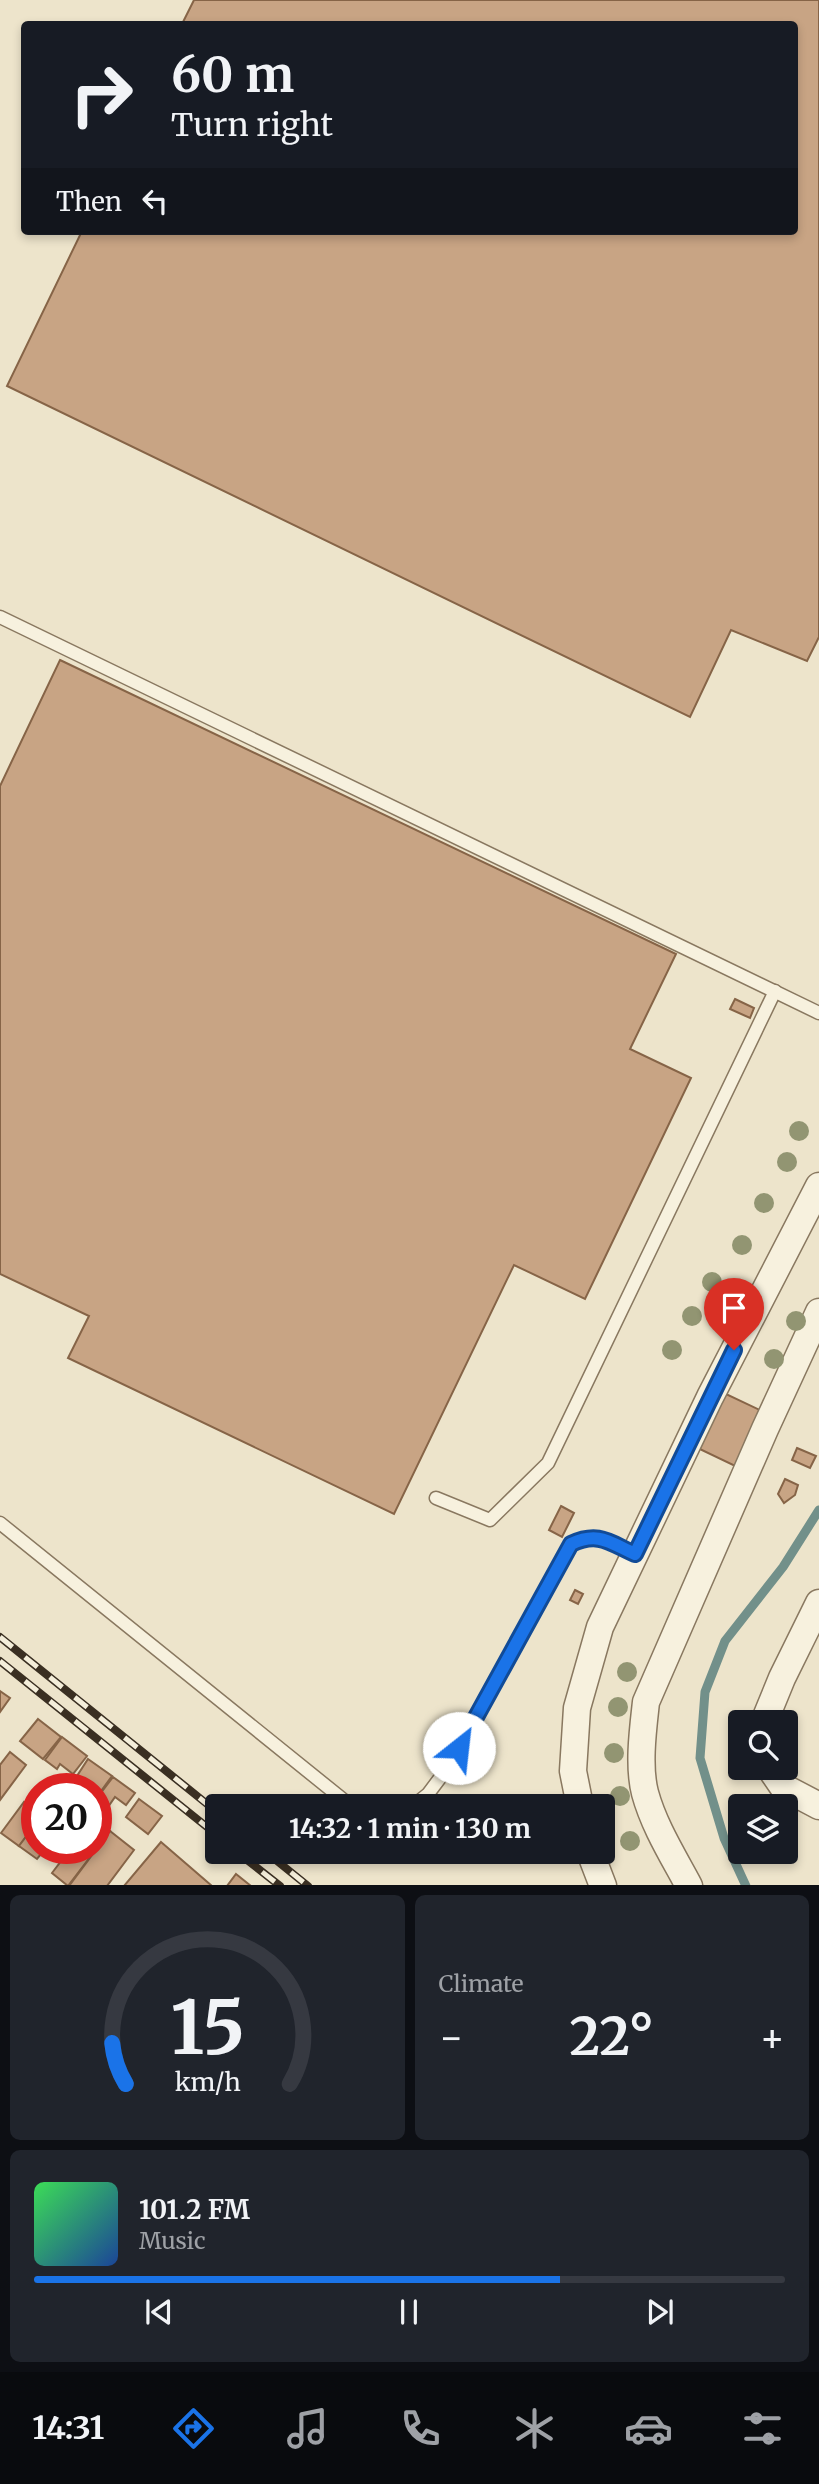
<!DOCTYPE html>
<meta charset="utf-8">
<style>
:root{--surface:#171b24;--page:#20242c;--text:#f1f3f6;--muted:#9ea1a6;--line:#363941;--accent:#1a73e8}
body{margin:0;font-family:Merriweather,serif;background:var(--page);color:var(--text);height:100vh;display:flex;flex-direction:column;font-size:26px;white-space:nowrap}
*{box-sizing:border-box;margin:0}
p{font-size:23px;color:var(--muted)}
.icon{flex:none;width:38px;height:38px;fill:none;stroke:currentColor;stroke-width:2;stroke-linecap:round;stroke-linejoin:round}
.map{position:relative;height:1885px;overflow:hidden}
.panel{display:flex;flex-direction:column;gap:10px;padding:10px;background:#0d0f14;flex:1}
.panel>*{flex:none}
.banner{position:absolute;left:21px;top:21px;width:777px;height:214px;border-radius:7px;box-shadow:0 4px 10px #0003;background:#171b24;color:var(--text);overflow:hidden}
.controls{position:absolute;left:728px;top:1710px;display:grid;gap:14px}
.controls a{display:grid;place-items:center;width:70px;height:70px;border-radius:7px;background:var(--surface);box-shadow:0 4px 10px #0003;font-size:35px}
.speed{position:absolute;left:21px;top:1773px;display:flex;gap:14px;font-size:35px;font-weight:700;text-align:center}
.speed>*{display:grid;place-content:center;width:91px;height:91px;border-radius:50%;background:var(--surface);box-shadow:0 4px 10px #0003;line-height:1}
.speed .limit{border:10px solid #d22;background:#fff;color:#111}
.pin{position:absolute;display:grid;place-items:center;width:60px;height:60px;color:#fff;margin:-72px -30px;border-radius:50% 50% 50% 0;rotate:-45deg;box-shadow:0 0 7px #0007}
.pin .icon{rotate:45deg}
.me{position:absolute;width:77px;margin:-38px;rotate:29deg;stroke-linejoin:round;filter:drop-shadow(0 0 5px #0008)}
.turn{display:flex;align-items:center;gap:24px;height:147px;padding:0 35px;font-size:32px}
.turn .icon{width:91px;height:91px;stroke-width:2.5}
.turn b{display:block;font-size:49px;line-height:60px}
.then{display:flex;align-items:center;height:66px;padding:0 35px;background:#0003;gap:14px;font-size:26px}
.big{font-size:52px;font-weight:700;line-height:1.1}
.panel .card{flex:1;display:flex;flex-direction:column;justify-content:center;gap:10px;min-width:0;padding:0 24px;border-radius:10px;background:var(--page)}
.panel .dial{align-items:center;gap:0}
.dial svg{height:182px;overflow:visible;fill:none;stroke:var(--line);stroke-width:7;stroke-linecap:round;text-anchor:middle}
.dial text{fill:var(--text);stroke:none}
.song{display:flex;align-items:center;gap:21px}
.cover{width:84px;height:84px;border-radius:10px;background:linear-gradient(135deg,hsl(130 70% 55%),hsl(220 70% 35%))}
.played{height:7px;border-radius:4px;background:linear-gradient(90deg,var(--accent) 70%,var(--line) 70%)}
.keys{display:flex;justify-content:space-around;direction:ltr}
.heat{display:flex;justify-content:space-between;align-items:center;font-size:38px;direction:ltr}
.panel .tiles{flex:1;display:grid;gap:10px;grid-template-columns:1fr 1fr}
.card:last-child{grid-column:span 2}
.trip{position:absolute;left:205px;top:1794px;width:410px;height:70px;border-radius:7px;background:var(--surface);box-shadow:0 4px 10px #0003;font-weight:700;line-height:70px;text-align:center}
.menu{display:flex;height:112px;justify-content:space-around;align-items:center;background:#090b0e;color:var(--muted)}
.menu .icon{width:49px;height:49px}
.menu .on{color:var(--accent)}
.menu b{font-size:32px;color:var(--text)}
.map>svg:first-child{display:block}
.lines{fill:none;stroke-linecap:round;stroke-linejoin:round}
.stream{stroke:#72908a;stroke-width:9}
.building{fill:#c8a484;stroke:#866447;stroke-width:2}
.service-casing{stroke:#897860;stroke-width:15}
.minor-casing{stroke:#897860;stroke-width:29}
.service{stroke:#f7f1de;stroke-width:12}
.minor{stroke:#f7f1de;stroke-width:26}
.rail-casing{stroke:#3a2f22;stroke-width:8}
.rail{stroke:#f4eeda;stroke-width:5;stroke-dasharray:16;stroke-linecap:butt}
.tree{fill:#929572}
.route-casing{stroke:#114b97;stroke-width:18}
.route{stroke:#1a73e8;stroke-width:12}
</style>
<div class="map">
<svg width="819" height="1886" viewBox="0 0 819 1886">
<rect width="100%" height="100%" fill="#ede4cb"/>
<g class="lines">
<path class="stream" d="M746 1886 724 1838 700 1758 705 1692 725 1641 783 1567 819 1510"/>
</g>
<g class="building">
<path d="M194 0H819V637L807 661 731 630 690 717 7 386 82 231H794V24H182Z"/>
<path d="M60 660 676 954 630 1049 691 1078 585 1299 514 1265 394 1514 68 1358 89 1316 0 1274V786Z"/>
<path d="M735 999 754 1008 750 1018 730 1009Z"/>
<path d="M709 1386 783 1421 756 1476 683 1441Z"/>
<path d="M797 1448 816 1456 810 1468 792 1460Z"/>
<path d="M785 1479 798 1485 795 1495 784 1503 778 1494Z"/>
<path d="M561 1506 574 1513 562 1537 549 1530Z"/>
<path d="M575 1590 583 1594 578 1604 570 1600Z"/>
<path d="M0 1691 10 1698 0 1712Z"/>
<path d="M38 1719 61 1737 43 1759 20 1741Z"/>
<path d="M62 1737 87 1756 73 1774 60 1764 57 1769 45 1760Z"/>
<path d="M10 1752 26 1765 0 1800V1765Z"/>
<path d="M88 1759 112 1776 96 1798V1788H82L85 1786 75 1779Z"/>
<path d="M113 1777 135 1793 126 1805 115 1797 108 1807 97 1798Z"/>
<path d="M37 1793V1822L19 1846 1 1833 24 1802 28 1805Z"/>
<path d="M139 1799 162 1816 148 1834 126 1817Z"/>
<path d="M96 1821 110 1831 68 1886 52 1873 71 1848H96Z"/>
<path d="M37 1822V1848H46L37 1859 19 1846Z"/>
<path d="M110 1831 134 1850 107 1886H69Z"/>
<path d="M161 1842 212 1886H124Z"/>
<path d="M236 1874 251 1886H227Z"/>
</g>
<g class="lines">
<defs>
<g id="service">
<path d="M0 617 819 1013"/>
<path d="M436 1498 490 1520 548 1463 775 991"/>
<path d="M0 1523 351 1806"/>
<path d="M413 1806 428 1794 446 1770 571 1544C599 1531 610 1543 635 1554"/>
</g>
<g id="minor">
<path d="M764 1722 782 1678 819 1603"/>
<path d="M770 1768 783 1787 819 1806"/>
<path d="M580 1806 573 1771 577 1708 600 1627 710 1397 819 1186"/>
<path d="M590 1852 603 1886"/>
<path d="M689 1886C673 1856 654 1826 645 1793 638 1766 643 1729 646 1702L765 1429 819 1312"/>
</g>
</defs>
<use href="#service" class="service-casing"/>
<use href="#minor" class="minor-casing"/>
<use href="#service" class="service"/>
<use href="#minor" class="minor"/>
<defs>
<g id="rail">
<path d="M0 1637 217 1812"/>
<path d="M0 1661 217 1835"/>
<path d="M237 1852 280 1886"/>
<path d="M266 1852 308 1886"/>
</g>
</defs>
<use href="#rail" class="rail-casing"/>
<use href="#rail" class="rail"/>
</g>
<g class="tree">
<circle cx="799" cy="1131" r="10"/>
<circle cx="787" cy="1162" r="10"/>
<circle cx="764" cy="1203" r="10"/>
<circle cx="742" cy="1245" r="10"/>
<circle cx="712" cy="1282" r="10"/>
<circle cx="692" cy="1316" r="10"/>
<circle cx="796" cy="1321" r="10"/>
<circle cx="672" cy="1350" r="10"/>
<circle cx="774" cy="1359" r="10"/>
<circle cx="627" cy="1672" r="10"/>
<circle cx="618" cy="1707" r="10"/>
<circle cx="614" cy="1753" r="10"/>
<circle cx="620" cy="1796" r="10"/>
<circle cx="630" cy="1841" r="10"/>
</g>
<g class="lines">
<defs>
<path id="route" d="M459 1748 571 1544C599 1531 610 1543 635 1554L734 1350"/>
</defs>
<use href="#route" class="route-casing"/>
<use href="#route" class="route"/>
</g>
</svg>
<div class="controls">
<a><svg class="icon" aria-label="search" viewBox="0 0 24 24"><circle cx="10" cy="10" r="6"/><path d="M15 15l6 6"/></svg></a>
<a><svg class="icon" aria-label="layers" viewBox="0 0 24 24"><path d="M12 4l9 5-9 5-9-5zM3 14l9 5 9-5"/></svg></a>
</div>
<div class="speed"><div class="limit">20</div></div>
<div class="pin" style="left:734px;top:1350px;background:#d93025"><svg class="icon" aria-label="arrive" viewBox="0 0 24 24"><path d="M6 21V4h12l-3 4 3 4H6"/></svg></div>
<svg class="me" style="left:459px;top:1748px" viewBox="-20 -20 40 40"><circle r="19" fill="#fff"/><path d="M0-13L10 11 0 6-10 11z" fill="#1a73e8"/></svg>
<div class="trip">14:32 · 1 min · 130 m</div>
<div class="banner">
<div class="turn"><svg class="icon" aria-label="right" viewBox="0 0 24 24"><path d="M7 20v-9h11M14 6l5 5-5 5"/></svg><div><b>60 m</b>Turn right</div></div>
<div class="then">Then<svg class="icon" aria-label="left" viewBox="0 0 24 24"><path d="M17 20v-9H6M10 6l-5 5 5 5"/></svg></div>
</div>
</div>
<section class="panel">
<div class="tiles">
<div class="card dial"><svg viewBox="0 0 100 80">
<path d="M14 69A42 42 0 1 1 86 69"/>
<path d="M14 69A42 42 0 0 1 8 51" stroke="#1a73e8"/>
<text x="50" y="56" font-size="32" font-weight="700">15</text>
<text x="50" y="72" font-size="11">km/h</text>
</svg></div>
<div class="card"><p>Climate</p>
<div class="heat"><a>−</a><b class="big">22°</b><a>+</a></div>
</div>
<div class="card">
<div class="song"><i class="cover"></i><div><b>101.2 FM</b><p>Music</p></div></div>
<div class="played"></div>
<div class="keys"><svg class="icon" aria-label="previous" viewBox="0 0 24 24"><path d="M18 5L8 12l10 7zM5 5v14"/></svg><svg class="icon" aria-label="pause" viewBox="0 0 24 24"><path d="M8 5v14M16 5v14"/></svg><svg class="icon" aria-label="next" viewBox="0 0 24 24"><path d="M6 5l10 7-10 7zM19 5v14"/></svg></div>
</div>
</div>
</section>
<nav class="menu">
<b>14:31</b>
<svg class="icon on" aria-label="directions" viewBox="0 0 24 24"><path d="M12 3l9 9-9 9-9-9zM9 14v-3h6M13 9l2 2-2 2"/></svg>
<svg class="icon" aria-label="music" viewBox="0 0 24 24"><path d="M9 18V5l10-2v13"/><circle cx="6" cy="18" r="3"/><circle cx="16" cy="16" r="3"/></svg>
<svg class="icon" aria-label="phone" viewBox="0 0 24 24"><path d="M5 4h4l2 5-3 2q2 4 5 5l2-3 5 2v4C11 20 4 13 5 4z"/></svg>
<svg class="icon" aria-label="climate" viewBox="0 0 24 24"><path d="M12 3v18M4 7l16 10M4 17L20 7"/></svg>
<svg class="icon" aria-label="car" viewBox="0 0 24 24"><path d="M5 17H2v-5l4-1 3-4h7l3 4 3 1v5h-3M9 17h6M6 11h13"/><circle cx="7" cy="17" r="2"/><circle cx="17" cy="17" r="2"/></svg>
<svg class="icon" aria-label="filters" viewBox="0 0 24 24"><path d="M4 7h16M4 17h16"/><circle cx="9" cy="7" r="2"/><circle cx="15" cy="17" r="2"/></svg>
</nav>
